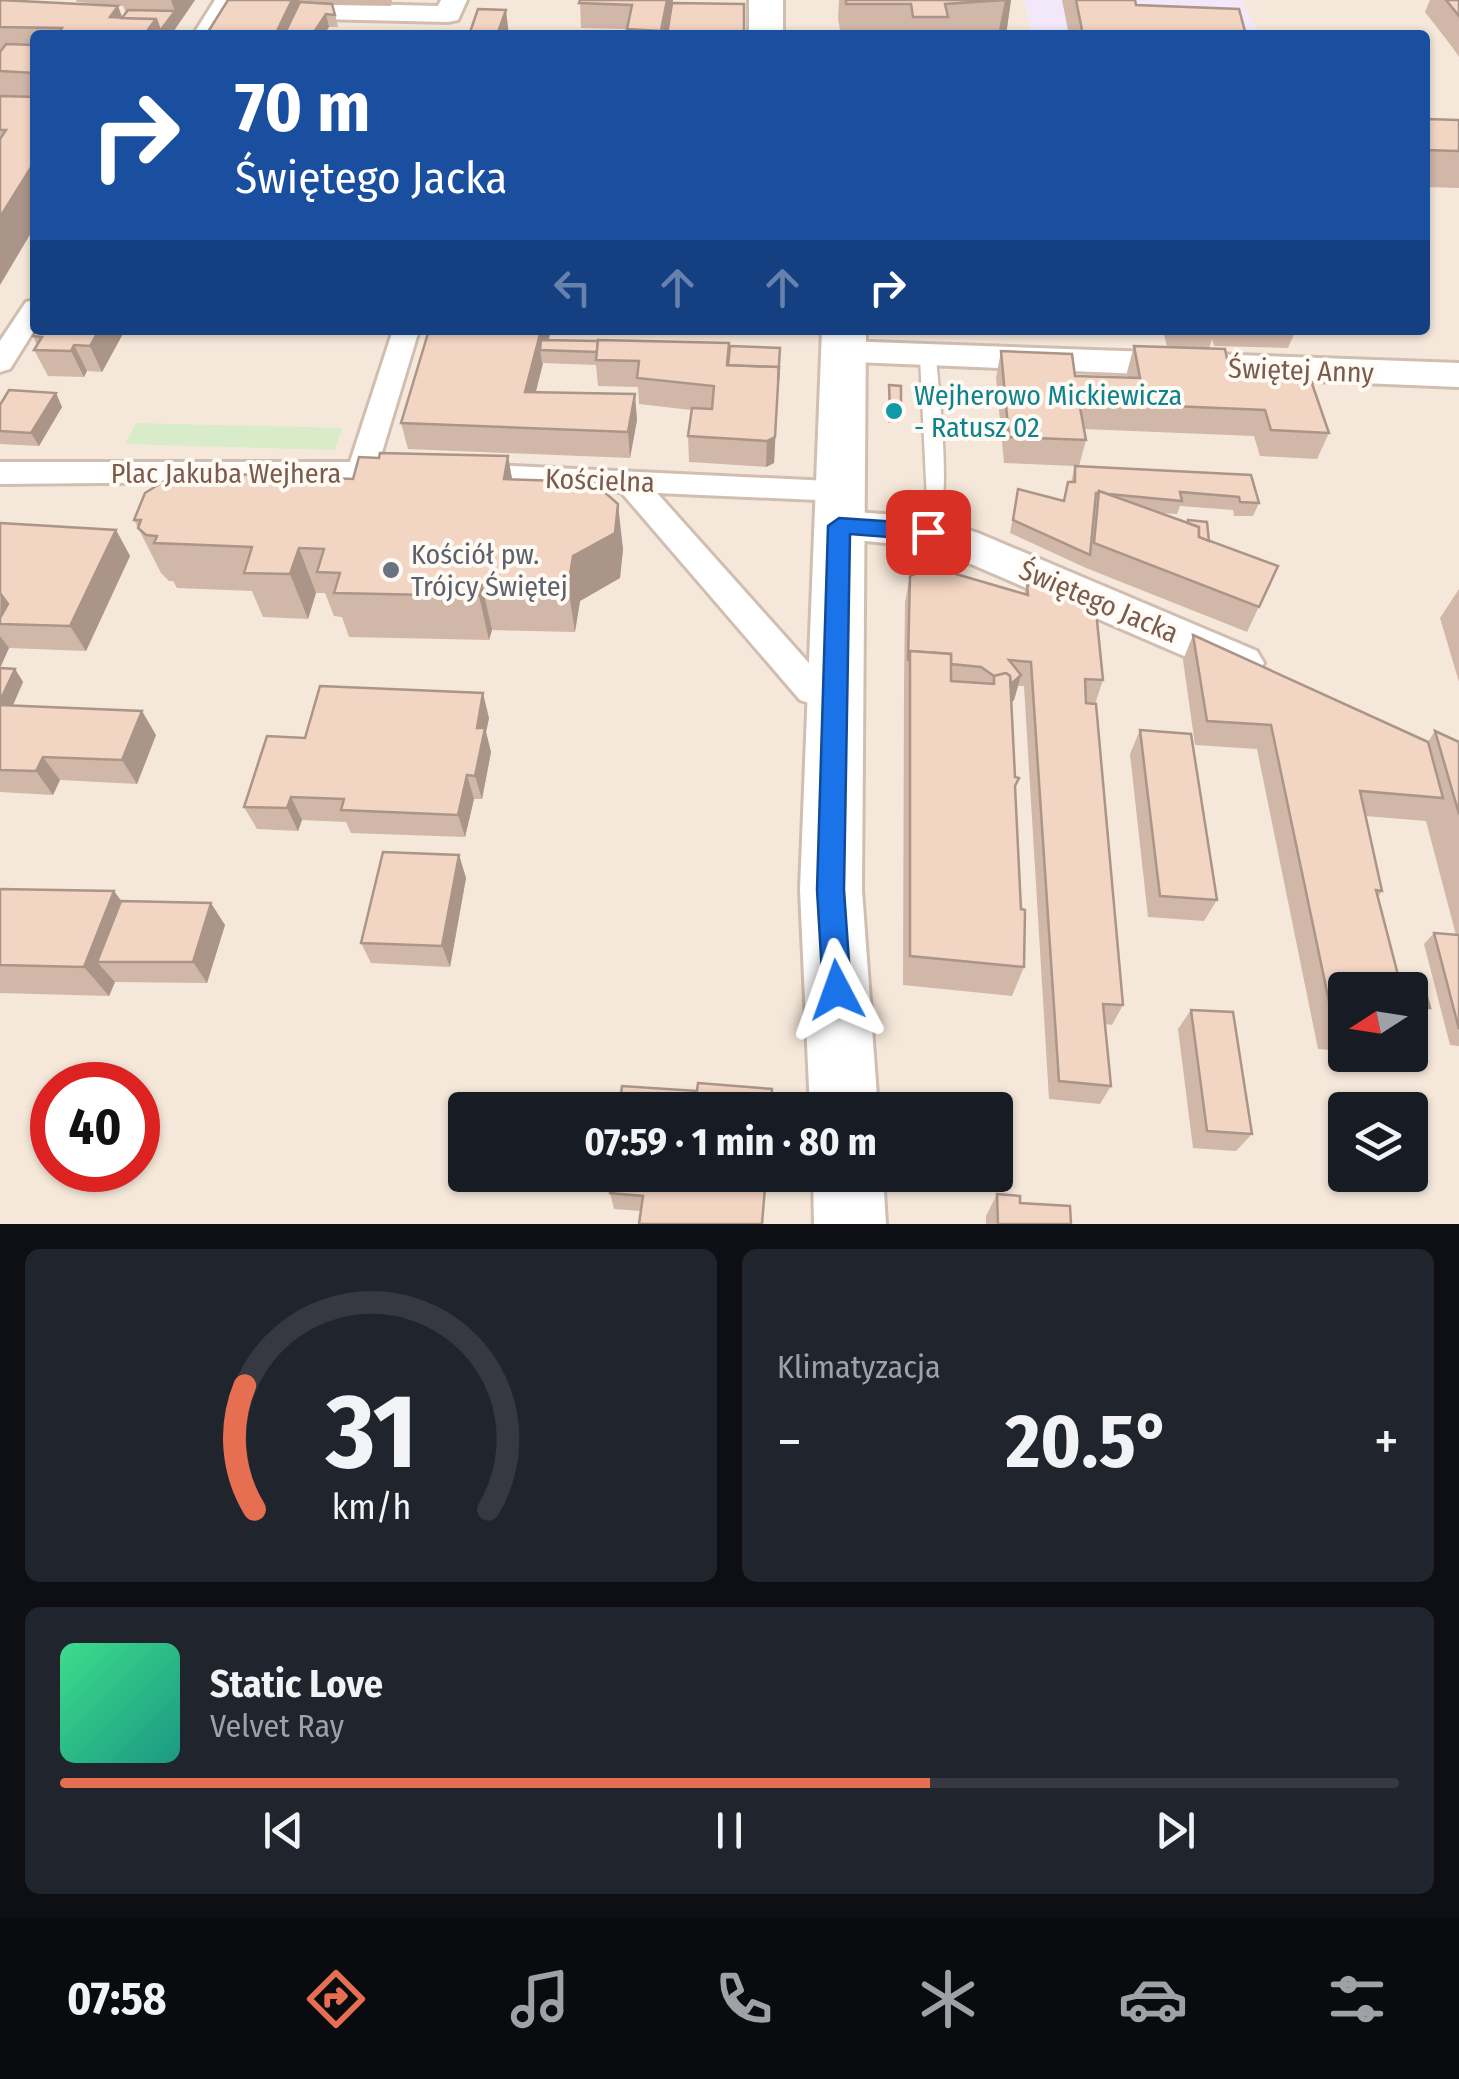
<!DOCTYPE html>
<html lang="pl">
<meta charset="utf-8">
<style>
:root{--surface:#171b24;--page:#20242c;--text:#f1f3f6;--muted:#9ea1a6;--line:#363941;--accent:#e76f51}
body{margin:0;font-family:"Fira Sans Condensed",sans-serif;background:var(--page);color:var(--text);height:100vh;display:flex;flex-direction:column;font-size:38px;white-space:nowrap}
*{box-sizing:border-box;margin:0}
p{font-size:32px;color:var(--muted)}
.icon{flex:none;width:55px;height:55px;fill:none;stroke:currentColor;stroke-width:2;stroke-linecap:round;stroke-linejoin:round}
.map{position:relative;height:1224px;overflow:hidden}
.details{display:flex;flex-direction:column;gap:25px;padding:25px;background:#0d0f14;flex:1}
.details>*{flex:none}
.guide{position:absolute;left:30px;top:30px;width:1400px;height:305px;border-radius:10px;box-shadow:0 2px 8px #0004;background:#1a4fa0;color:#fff;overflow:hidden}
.needle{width:65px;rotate:258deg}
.tools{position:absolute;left:1328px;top:972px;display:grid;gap:20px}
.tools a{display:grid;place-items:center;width:100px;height:100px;border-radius:10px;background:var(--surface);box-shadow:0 2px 8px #0004;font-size:50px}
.speed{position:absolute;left:30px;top:1062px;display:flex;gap:20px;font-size:50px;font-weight:700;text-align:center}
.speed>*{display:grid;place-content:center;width:130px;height:130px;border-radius:50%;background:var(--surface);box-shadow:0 2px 8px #0004;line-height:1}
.speed .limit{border:15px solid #d22;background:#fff;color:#111}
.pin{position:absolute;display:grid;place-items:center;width:85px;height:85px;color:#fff;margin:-42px;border-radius:20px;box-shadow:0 5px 15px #0006}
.me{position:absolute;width:110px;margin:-55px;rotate:356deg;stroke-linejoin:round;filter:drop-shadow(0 0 8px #0008)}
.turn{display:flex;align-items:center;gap:35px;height:210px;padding:0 40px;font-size:45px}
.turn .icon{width:130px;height:130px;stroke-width:2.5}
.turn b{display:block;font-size:70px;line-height:85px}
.lanes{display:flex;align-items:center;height:95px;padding:0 40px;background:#0003;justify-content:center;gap:50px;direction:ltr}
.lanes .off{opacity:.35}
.big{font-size:75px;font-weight:700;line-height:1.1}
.details .tile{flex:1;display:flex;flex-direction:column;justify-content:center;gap:15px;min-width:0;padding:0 35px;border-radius:15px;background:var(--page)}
.details .dial{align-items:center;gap:0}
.dial svg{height:260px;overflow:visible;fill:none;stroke:var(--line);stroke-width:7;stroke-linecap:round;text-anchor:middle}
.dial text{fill:var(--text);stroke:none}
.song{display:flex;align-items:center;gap:30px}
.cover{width:120px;height:120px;border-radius:15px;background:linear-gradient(135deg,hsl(150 70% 55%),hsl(170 70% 35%))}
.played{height:10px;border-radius:5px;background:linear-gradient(90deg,var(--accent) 65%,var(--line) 65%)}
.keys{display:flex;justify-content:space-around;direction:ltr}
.heat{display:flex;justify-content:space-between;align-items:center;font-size:55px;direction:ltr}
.details .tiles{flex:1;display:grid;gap:25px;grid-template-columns:1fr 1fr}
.tile:last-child{grid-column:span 2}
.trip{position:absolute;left:448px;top:1092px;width:565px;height:100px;border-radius:10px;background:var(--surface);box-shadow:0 2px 8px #0004;font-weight:700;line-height:100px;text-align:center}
.tab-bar{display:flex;height:160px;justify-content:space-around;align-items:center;background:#090b0e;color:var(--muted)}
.tab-bar .icon{width:70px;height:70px}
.tab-bar .active{color:var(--accent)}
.tab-bar b{font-size:45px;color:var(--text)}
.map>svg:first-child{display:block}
.residential{fill:#f5e8da;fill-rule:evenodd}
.education{fill:#f3e8fa}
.green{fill:#d8ecc9}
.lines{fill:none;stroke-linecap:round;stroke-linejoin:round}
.service-casing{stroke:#d1beb0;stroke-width:5}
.pedestrian-casing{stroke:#d1beb0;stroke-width:6}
.minor-casing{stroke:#d1beb0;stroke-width:6}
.tertiary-casing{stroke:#d1beb0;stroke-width:6}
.service{fill:#fff;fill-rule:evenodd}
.pedestrian{fill:#fff;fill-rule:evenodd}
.minor{fill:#fff;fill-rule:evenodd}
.tertiary{fill:#fff;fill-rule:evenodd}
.wall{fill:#d1b7a8;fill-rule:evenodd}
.shaded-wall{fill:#aa9588}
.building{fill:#f3d5c3;stroke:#aa9588;stroke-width:2.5}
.route{fill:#1a73e8;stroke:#114b97;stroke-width:2.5}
.culture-dot{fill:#0f9aa8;stroke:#fffaf3;stroke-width:4}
.worship-dot{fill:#6b7280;stroke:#fffaf3;stroke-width:4}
.labels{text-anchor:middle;stroke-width:8;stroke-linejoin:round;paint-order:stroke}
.street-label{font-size:28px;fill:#7a5c4d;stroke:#fffaf3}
.culture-label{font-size:28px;fill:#0d838f;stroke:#fffaf3;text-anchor:start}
.worship-label{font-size:28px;fill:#5b616d;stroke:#fffaf3;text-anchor:start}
</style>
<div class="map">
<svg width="1459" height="1224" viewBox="0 0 1459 1224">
<rect width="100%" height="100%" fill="#fdf6ec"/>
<path class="residential" d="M0 0H1459V1224H0ZM35 35H1425V330H35ZM1345 990H1410V1055H1345ZM52 1085H138V1170H52ZM465 1110H995V1175H465ZM1345 1110H1410V1175H1345Z"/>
<path class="education" d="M1024 0H1242L1259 35H1032Z"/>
<path class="green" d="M136 423 342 428 335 450 125 444Z"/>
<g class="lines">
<defs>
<path id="service" d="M928 351 936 357C938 388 957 528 928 539L918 532 927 501 920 357Z"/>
<g id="pedestrian">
<path d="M215 0H235L215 35H193Z"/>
<path d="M35 300V329L10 369 0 372V341L26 302Z"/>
<path d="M393 330H419L379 462 406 466 410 473 406 480 0 484V462H350Z"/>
<path d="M469 464 850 482 854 490 850 498 839 501 657 493 824 680 829 690 824 700 812 704 800 700 621 492 458 483 454 475 458 467Z"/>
</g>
<g id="minor">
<path d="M441 0H467L458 20 448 22 276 18 262 10 276 2 438 6Z"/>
<path d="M843 341 1459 363V387L830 361 825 353 830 345Z"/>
<path d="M839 511 928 517 978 533 1257 651 1264 663 1257 675 1242 681 950 555 926 547 825 537 819 526 825 515Z"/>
</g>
<g id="tertiary">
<rect x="749" y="0" width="34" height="35"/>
<path d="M822 330H866L862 890 878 1110H810L800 890Z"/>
<path d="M813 1175H883L886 1224H814Z"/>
</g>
</defs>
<use href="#service" class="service-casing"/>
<use href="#pedestrian" class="pedestrian-casing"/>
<use href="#minor" class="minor-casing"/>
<use href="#tertiary" class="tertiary-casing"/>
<use href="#service" class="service"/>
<use href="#pedestrian" class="pedestrian"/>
<use href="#minor" class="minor"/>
<use href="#tertiary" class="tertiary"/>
</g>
<g class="wall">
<path d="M0 0 117 6 77 2 76 0H195L171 35H35V226L0 285ZM118 6H123L126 13 122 18Z"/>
<path d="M228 0H392L391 6 333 5 338 27H329Z"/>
<path d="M580 0H673L666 35H627V29L581 28Z"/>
<path d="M839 0H1011L1006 35H841L838 19Z"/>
<path d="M1062 0H1135L1136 5 1246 35H1069Z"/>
<path d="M1430 0H1459V57L1453 48 1425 12Z"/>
<path d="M1425 119 1459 120V188L1425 187Z"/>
<path d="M36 330H125L102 372 87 371 84 377 48 376 34 350 37 345 33 336Z"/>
<path d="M429 330H551L549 340 729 359 780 348 774 463 766 467 689 462 688 436 691 410 639 404 638 387 598 386 596 365 543 363 536 392 637 420 630 458 408 449 401 423Z"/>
<path d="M1163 330H1296L1288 348 1214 346 1212 339 1209 349 1229 368 1329 433 1317 459 1260 456 1254 436 1084 429 1086 440 1079 466 1251 475 1259 503 1253 516H1234L1233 510 1180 506 1177 514 1160 513 1187 523 1188 520 1209 541 1278 566 1247 632 1086 568 1010 533 1018 489 1063 501 1071 482 1075 466 1004 463 996 378 1001 351 1075 376 1128 378 1127 372 1134 346 1167 347Z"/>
<path d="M889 385 901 410 899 423H888Z"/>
<path d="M0 405 62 407 39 446 0 444Z"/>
<path d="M508 456 512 479 623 549 620 578 580 601 575 632 492 630 489 640 349 637 342 617 334 616 325 593H316L308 619 263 617 252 591 177 588 173 581H169L161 573 134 520 353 479Z"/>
<path d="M0 523 116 530 130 556 86 651 9 648 0 668Z"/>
<path d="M910 576 1024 594 1027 585 1078 600 1103 680 1095 704 1123 1005 1112 1025 1105 1024 1111 1086 1100 1104 1049 1099 1024 686H1018L1014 700 1011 702 1024 967 1012 996 903 985 904 686 905 602Z"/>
<path d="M1459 589V682L1440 618Z"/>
<path d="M1193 635 1428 742 1435 731 1459 742V1046L1450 1045 1424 944 1434 933 1456 935 1426 821 1365 816 1382 891 1378 897 1398 975 1430 1008 1411 1027 1413 1036 1410 1039V990H1345V1051L1318 1049 1257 749 1195 745 1183 660Z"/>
<path d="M0 668 15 669 23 682 13 706 156 735 137 784 60 780 53 795 0 792Z"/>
<path d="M489 718 486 732 491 752 482 799H474L465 837 351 833 346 822 302 820 298 831 257 829 244 807 305 738Z"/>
<path d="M1140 730 1217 900 1204 921 1148 917 1130 754Z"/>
<path d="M459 855 466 878 450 967 371 963 361 943Z"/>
<path d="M0 889 121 901 225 925 207 983 115 982 109 996 0 993Z"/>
<path d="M1191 1010 1252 1134 1236 1151 1193 1148 1178 1029Z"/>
<path d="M766 1175 641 1211 614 1209 610 1193Z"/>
<path d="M997 1194 1020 1203 1071 1224H986V1216Z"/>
</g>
<g class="shaded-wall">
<path d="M171 0H195L171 35H144L156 19 175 11Z"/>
<path d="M292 0H299L303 15 294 35H275Z"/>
<path d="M667 0H673L666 35H662Z"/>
<path d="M1005 0H1011L1006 35H998Z"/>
<path d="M118 6 127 30 110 17Z"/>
<path d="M506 10 509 35H497Z"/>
<path d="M326 14 329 27 324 35H312Z"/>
<path d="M35 161V226L0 285V217Z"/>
<path d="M99 330H125L102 372 90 346Z"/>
<path d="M541 330H551L546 350H540L542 363H543L529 418 525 392Z"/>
<path d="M74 345 87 371 84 377 71 351Z"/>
<path d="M779 367 774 463 766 467 767 441Z"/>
<path d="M56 393 62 407 39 446 31 433Z"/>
<path d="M635 394 637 420 630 458 628 432Z"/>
<path d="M508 456 516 502 504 479Z"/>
<path d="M618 504 623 549 620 578 580 601 575 632 568 587 573 556Z"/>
<path d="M116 530 130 556 86 651 70 626Z"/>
<path d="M299 548 316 593 308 619 290 574Z"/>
<path d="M482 585 492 630 489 640 479 596Z"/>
<path d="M1 593 21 625 0 624Z"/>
<path d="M0 636 9 648 0 668Z"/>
<path d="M15 669 23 682 4 725 0 719V701Z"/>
<path d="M1021 675 1014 700 1001 711 1007 687Z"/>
<path d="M483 693 489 718 486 732 491 752 482 799 475 776 477 728Z"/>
<path d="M142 711 156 735 137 784 122 760Z"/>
<path d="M43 757 60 780 53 795 36 771Z"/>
<path d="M467 775 474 799 465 837 458 815Z"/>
<path d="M291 797 302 820 298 831 287 808Z"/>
<path d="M459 855 466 878 450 967 442 946Z"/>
<path d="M114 891 137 922 97 962 115 982 109 996 84 967Z"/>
<path d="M211 903 225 925 207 983 193 962Z"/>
</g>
<g class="building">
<path d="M0 0 118 6 110 17 156 19 144 35H57L62 28 0 27Z"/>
<path d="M228 0H292L275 35H206Z"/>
<path d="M580 0H667L661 31 627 29 632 5 579 3Z"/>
<path d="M846 0H1005L945 4 948 17H913L911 4H846Z"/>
<path d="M1076 0H1135L1136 5 1239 9 1246 35H1083Z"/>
<path d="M1446 0H1459V16Z"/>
<path d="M300 2 332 4 335 15 326 14 312 35H284Z"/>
<path d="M672 3 744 4V35H667Z"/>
<path d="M478 9 506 10 497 35H469Z"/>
<path d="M128 10 175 11 160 31 156 19 122 18Z"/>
<path d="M6 44 35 45V73L0 71V52Z"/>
<path d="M0 96 35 97V161L0 217V139L6 130H0Z"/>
<path d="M1425 119 1459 120V151L1425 150Z"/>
<path d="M36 330H99L90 346 74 345 71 351 34 350 42 337 33 336Z"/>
<path d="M429 330H541L525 392 635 394 628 432 401 423Z"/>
<path d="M541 340 598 341 597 352 540 350Z"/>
<path d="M598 340 729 343 727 365 779 367 775 437 767 441 688 436 692 408 712 409 714 386 637 378 639 361 596 360Z"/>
<path d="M730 346 780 348 778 380 779 367 728 365Z"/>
<path d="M1134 346 1225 349 1229 368 1308 372 1329 433 1271 430 1265 410 1079 402 1086 440 1009 437 1001 351 1072 354 1075 376 1140 378Z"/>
<path d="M889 385 901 386V410L890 409Z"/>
<path d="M9 390 56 393 31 433 0 431V405Z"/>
<path d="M380 453 508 456 504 479 593 482 618 504 615 533 573 556 568 587 482 585 479 596 334 593 340 573 317 572 324 549 299 548 290 574 244 573 252 547 154 543 157 536 146 535 138 528 141 520H134L145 493 169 478 182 479 185 472 353 479 359 457 379 458Z"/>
<path d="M1075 466 1251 475 1259 503 1240 502 1239 497 1180 492 1182 501 1108 494 1099 491 1098 493H1096L1090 555 1013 520 1018 489 1064 501 1068 482H1075Z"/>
<path d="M1099 491 1199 527V537L1278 566 1259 607 1094 543Z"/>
<path d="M1188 520 1207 522 1209 541 1199 537V527L1188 523Z"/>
<path d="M0 523 116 530 70 626 0 624V618L8 604 0 593Z"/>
<path d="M932 567 1028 595 1027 585 1078 590V600L1095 601 1103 680 1085 679 1086 703 1096 704 1123 1005 1103 1004 1111 1086 1059 1081 1031 662 1009 660 1021 675 1011 684 1010 676 1006 673 994 676 981 667 951 664V654L910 651 908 661 910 576Z"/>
<path d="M1193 635 1428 742 1443 798 1360 791 1382 891 1376 890 1398 975 1421 976 1430 1008 1410 1007V990H1345V1031L1335 1030 1271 725 1207 721Z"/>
<path d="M910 651 951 654V681L994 684V676L1006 673 1010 676 1015 777 1019 778 1015 786 1021 909 1025 910 1024 967 910 956Z"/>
<path d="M0 668 15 669 0 701Z"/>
<path d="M320 686 483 693 477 728H485L475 776 467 775 458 815 341 810 344 799 291 797 287 808 244 807 267 736 305 738Z"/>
<path d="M0 705 142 711 122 760 43 757 36 771 0 770Z"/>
<path d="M1140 730 1191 734 1217 900 1160 896Z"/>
<path d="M1435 731 1459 742V814Z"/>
<path d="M383 852 459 855 442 946 361 943Z"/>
<path d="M0 889 114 891 84 967 0 965Z"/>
<path d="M121 901 211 903 193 962H97Z"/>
<path d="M1434 933 1459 935V1029Z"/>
<path d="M1191 1010 1233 1012 1252 1134 1207 1131Z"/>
<path d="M698 1083 772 1089 771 1110H619L622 1086 697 1091Z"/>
<path d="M612 1175H766L762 1224H639L643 1196 610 1193Z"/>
<path d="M997 1194 1020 1196V1203L1070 1206 1071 1224H998Z"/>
</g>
<path class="route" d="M839 518 928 524 939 532 928 540 850 534 844 890 851 990 847 1000 837 1004 827 1000 823 990 817 890 828 526Z"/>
<circle class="culture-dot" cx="894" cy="411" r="10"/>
<circle class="worship-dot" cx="391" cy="570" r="10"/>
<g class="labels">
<g class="street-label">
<text transform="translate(1301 370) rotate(2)" y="10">Świętej Anny</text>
<text x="226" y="483">Plac Jakuba Wejhera</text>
<text transform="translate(600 480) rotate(2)" y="10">Kościelna</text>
<text transform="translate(1099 601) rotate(23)" y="10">Świętego Jacka</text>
</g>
<g class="culture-label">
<text x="914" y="405">Wejherowo Mickiewicza<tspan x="914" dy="32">- Ratusz 02</tspan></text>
</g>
<g class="worship-label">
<text x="411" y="564">Kościół pw.<tspan x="411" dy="32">Trójcy Świętej</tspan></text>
</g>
</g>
</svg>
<div class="tools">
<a><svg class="needle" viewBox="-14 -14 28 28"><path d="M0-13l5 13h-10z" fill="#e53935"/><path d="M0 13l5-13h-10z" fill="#9ea1a6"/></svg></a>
<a><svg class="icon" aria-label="layers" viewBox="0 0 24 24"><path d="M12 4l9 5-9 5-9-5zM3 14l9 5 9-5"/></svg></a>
</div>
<div class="speed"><div class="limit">40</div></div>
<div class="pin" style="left:928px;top:532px;background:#d93025"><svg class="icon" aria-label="arrive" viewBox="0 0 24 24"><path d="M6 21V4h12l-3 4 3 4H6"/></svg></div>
<svg class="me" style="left:837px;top:990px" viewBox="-20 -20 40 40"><path d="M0-17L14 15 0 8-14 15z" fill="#1a73e8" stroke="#fff" stroke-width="4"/></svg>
<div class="trip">07:59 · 1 min · 80 m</div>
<div class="guide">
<div class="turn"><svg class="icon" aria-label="right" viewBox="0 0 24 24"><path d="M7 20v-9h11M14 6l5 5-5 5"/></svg><div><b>70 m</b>Świętego Jacka</div></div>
<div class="lanes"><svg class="icon off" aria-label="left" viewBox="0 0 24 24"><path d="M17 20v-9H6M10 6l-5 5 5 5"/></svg><svg class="icon off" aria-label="ahead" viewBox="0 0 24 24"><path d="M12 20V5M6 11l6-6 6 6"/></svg><svg class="icon off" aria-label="ahead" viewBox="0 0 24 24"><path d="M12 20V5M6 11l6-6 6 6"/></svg><svg class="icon" aria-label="right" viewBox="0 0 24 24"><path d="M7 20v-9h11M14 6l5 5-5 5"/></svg></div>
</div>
</div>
<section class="details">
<div class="tiles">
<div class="tile dial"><svg viewBox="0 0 100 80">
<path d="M14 69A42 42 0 1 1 86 69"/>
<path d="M14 69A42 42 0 0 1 11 31" stroke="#e76f51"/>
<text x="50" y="56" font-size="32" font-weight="700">31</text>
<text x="50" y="72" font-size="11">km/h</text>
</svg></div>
<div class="tile"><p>Klimatyzacja</p>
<div class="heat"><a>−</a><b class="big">20.5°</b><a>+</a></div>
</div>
<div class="tile">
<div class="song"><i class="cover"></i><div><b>Static Love</b><p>Velvet Ray</p></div></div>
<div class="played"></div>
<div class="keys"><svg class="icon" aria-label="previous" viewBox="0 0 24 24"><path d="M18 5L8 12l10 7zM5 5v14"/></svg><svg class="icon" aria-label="pause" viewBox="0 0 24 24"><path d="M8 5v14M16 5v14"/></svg><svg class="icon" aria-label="next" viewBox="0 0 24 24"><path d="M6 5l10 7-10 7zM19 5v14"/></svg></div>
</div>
</div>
</section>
<nav class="tab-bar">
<b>07:58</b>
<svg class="icon active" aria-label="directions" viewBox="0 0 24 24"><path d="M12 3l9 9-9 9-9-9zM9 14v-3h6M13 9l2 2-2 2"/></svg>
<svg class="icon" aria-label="music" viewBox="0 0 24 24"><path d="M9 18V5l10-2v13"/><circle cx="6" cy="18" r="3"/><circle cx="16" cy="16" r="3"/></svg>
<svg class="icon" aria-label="phone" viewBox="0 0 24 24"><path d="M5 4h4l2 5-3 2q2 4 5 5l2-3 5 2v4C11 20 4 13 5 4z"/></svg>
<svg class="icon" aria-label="climate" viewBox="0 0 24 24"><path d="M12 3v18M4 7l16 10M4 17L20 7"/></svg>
<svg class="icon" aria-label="car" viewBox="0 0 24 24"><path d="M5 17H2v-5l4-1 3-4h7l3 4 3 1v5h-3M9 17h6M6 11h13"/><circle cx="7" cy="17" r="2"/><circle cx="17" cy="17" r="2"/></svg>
<svg class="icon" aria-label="filters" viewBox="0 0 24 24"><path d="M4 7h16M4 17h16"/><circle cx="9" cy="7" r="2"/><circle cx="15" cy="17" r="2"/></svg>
</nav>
